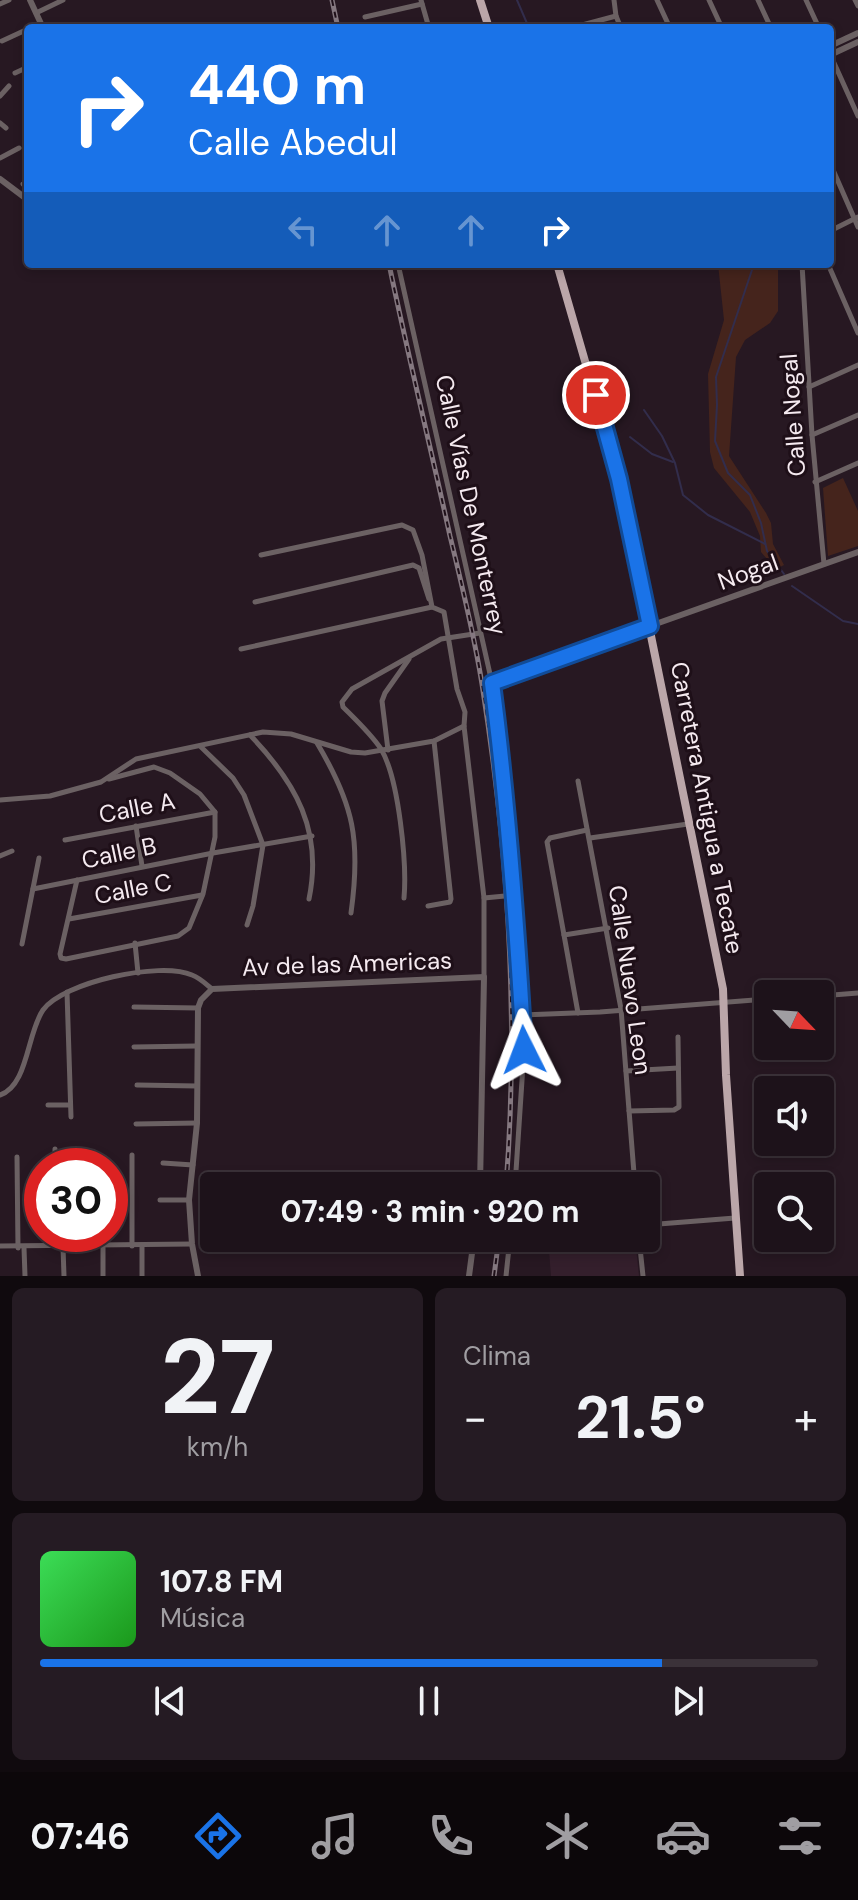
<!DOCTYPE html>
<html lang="es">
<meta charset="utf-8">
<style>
:root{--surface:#1d121a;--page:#251b23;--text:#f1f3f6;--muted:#a09ea2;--line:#3b3239;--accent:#1a73e8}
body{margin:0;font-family:"DM Sans",sans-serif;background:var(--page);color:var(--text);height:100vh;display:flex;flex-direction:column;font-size:30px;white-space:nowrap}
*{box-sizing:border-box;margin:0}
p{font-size:26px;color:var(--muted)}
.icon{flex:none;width:44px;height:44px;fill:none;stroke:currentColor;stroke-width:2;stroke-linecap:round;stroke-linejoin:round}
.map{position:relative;height:1276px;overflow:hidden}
.drawer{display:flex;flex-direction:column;gap:12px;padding:12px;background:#100a0e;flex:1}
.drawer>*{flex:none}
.hud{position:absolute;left:24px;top:24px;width:810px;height:244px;border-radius:8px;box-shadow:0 4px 12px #0003,0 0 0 2px var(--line);background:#1a73e8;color:#fff;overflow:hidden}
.needle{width:52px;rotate:115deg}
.controls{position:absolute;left:754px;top:980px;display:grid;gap:16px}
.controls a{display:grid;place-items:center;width:80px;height:80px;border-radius:8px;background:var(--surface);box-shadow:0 4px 12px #0003,0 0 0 2px var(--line);font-size:40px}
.speed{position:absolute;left:24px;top:1148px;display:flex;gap:16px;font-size:40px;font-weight:700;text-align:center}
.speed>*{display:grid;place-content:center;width:104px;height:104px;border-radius:50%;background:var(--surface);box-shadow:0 4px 12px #0003,0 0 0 2px var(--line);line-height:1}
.speed .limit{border:12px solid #d22;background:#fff;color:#111}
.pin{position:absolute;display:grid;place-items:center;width:68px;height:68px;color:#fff;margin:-34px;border:4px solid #fff;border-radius:50%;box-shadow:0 2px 8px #0007}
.me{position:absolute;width:88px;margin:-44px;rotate:357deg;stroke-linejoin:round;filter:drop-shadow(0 0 6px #0008)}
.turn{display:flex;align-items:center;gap:28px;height:168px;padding:0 32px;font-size:36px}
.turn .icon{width:104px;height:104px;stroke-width:2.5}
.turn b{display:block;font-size:56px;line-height:68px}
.lanes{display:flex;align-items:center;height:76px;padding:0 32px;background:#0003;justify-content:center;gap:40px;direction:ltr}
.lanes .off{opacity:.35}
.big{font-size:60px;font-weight:700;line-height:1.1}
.drawer .widget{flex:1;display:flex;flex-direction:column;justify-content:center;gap:12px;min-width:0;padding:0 28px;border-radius:12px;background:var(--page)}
.drawer .dial{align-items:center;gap:0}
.dial b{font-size:104px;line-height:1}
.song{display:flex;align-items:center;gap:24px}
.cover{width:96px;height:96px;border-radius:12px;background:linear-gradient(135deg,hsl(130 70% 55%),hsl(120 70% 35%))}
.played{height:8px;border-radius:4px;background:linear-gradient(90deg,var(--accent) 80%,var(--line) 80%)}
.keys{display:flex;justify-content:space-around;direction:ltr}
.heat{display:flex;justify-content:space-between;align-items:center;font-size:44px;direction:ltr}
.drawer .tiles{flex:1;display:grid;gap:12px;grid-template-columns:1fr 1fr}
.widget:last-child{grid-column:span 2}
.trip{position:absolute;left:200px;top:1172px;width:460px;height:80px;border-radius:8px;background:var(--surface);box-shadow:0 4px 12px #0003,0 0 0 2px var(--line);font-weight:700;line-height:80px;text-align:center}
.tabs{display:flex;height:128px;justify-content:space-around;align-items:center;background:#0c070a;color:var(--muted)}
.tabs .icon{width:56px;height:56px}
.tabs .current{color:var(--accent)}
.tabs b{font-size:36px;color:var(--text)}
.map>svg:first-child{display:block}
.built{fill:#341f2c}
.green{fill:#45241c}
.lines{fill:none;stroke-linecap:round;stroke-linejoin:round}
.stream{stroke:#322d4c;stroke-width:2}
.minor{stroke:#6b6163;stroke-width:5}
.tertiary{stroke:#6b6163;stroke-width:6}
.primary{stroke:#bba6a9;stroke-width:8}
.rail-casing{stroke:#857880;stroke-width:5}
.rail{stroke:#1e0f18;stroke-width:2;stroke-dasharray:6;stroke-linecap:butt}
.route-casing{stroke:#114b97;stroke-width:20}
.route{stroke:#1a73e8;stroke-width:14}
.labels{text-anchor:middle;stroke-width:6;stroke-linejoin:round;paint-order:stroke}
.street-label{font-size:24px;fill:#f5eaf0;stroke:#1e0f18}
</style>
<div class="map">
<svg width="858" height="1276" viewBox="0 0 858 1276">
<rect width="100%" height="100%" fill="#271822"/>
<path class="built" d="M548 1238H635L639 1276H551Z"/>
<g class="green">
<path d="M718 264H778V311L770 323 745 340 736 357 729 456 766 513 771 523 773 544 784 565 776 569 761 552 760 536 750 512 714 468 710 452 708 374 724 320Z"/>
<path d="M843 478 858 511V546L828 556 823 488Z"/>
</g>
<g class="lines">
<g class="stream">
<path d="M517 0 529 28"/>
<path d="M754 264 716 377 717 405 715 441 728 473 750 495 761 523 767 551 784 574"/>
<path d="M644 410 662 436 675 463 683 495 708 515 765 544"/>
<path d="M630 437 652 454 673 462"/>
<path d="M792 586 843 621 858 624"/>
</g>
<g class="minor">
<path d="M421 0 429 28"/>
<path d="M614 0 616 16 621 28"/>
<path d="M657 0 670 28"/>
<path d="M709 0 722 28"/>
<path d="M758 0 771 28"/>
<path d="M806 0 819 28"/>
<path d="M855 0 858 6"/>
<path d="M0 4 9 0"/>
<path d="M36 13 63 0"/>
<path d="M365 17 422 4"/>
<path d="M571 28 616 16"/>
<path d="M2 41 28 29"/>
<path d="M830 54 858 116"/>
<path d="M15 73 28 67"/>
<path d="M0 96 9 86"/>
<path d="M0 123 6 128"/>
<path d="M0 158 19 148"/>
<path d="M830 163 858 227"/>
<path d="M23 184 28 182"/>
<path d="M830 231 858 217"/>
<path d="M398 264 492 683 504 779 520 957 524 1050 515 1186"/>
<path d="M802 264 812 435 824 564"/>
<path d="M828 264 858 333"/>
<path d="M809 387 858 365"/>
<path d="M812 435 858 415"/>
<path d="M815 482 858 463"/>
<path d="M261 555 402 525 413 530 422 555 432 607 444 612 457 689 465 712 464 726 484 898V977"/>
<path d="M255 602 413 565 419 568 429 599"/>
<path d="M241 649 432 607"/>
<path d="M492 683 649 626"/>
<path d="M250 735C296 783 323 831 309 899"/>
<path d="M317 743C354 805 361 841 351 913"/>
<path d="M200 746 233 778 244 795 263 845 253 906 247 925"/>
<path d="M388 750 382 701 385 693 409 659"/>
<path d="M578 781 621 1009 635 1186"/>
<path d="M0 800 50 796 101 782 136 759 263 732 291 734 351 752 365 753 434 741 464 726"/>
<path d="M136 826 142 866"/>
<path d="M590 838 688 824"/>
<path d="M65 840 215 812"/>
<path d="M0 856 12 851"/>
<path d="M77 880 60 954 61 958 66 959 178 936 189 928 203 894 215 837V812L200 794 170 773 154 767 109 779"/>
<path d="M33 889 213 853 312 836"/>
<path d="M404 898C407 864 399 779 381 749 371 734 356 720 343 707L342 702 352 689 441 639 480 633"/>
<path d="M484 898 514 895"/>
<path d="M428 906 450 902 451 899 434 741"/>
<path d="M69 919 202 895"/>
<path d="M564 935 547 842 550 838 587 830"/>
<path d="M135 943 138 973"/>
<path d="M22 944 39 858"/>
<path d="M67 992 71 1117"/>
<path d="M820 996 858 993"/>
<path d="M134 1007 198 1008"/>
<path d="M578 1013 564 935 608 928"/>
<path d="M522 1015 600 1012 768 999"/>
<path d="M134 1047 196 1046"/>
<path d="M626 1071 678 1068"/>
<path d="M137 1085 197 1086"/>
<path d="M0 1095C28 1086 27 1033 43 1010 63 982 160 961 192 975 200 978 206 984 212 989"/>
<path d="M48 1105H70"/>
<path d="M629 1111 674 1110 679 1107 678 1037"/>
<path d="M136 1124 197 1123"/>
<path d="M55 1149V1166"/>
<path d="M94 1152V1166"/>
<path d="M132 1155V1246"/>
<path d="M17 1157 18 1248"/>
<path d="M163 1163 193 1165"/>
<path d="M160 1200H189"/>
<path d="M646 1225 735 1218"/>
<path d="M56 1234V1247"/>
<path d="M95 1234 96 1246"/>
<path d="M639 1238 643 1276"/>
<path d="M142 1245V1276"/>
<path d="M0 1246 192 1244"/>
<path d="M103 1246V1276"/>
<path d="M63 1247 64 1276"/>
<path d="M24 1248 25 1276"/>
<path d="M506 1276 510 1238"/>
</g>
<g class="tertiary">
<path d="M30 0 43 28"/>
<path d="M830 46 858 33"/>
<path d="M830 55 858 42"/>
<path d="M0 179 28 200"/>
<path d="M650 626 858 552"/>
<path d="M198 1276 192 1244 189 1200 197 1123 198 1008 201 1000 212 989 484 977 480 1186"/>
<path d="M469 1276 474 1238"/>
</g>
<g class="primary">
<path d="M480 0 489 28"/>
<path d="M557 264 619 479 723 989 726 1075 740 1276"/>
</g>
<defs>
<g id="rail">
<path d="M332 0 338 28"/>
<path d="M389 264C408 355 430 445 450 536 462 585 474 634 482 684 508 849 519 1020 506 1186"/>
<path d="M494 1276 499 1238"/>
</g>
</defs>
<use href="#rail" class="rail-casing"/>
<use href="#rail" class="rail"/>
</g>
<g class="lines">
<defs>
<path id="route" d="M524 1050C517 927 508 805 492 683L650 626 619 479 596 395"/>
</defs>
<use href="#route" class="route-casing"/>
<use href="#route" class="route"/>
</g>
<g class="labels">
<g class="street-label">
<text transform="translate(793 415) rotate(-94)" y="8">Calle Nogal</text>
<text transform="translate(471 505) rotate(78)" y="8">Calle Vías De Monterrey</text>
<text transform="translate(748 572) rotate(-20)" y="8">Nogal</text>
<text transform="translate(137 808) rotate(-11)" y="8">Calle A</text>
<text transform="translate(707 808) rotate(79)" y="8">Carretera Antigua a Tecate</text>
<text transform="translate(119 853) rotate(-12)" y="8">Calle B</text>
<text transform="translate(133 889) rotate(-11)" y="8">Calle C</text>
<text transform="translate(347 964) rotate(-2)" y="8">Av de las Americas</text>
<text transform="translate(630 980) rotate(82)" y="8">Calle Nuevo Leon</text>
</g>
</g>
</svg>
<div class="controls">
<a><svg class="needle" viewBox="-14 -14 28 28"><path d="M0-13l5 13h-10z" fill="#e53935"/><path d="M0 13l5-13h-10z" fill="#a09ea2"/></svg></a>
<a><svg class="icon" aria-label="sound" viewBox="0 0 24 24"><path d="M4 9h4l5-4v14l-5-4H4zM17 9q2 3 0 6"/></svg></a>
<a><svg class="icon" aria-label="search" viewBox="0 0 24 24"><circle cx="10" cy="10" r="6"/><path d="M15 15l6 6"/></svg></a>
</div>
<div class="speed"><div class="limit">30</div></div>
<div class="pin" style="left:596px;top:395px;background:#d93025"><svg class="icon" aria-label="arrive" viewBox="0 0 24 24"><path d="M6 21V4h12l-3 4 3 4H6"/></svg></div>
<svg class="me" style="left:524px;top:1050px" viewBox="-20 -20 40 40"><path d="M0-17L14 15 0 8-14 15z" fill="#1a73e8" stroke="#fff" stroke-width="4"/></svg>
<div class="trip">07:49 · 3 min · 920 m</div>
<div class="hud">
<div class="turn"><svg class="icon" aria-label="right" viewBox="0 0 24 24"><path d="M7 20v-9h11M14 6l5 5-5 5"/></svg><div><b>440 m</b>Calle Abedul</div></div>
<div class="lanes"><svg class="icon off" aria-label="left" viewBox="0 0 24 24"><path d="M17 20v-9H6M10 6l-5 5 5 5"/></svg><svg class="icon off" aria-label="ahead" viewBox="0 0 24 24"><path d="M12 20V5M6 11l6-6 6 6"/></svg><svg class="icon off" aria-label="ahead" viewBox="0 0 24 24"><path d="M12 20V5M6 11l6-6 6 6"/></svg><svg class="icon" aria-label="right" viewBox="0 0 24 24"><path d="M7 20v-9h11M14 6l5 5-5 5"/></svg></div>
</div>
</div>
<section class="drawer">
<div class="tiles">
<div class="widget dial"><b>27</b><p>km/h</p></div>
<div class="widget"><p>Clima</p>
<div class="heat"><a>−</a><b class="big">21.5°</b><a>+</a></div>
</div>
<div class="widget">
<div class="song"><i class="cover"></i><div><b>107.8 FM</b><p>Música</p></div></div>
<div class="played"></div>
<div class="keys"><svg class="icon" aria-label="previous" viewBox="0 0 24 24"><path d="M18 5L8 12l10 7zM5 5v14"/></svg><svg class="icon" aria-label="pause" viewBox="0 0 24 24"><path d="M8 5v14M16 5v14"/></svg><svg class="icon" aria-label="next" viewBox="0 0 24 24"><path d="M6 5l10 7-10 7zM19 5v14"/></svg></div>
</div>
</div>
</section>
<nav class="tabs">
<b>07:46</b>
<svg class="icon current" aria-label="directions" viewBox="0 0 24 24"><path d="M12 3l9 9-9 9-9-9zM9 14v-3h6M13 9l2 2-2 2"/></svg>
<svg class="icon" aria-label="music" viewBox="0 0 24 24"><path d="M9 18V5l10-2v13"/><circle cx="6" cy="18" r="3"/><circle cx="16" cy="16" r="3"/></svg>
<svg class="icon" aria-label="phone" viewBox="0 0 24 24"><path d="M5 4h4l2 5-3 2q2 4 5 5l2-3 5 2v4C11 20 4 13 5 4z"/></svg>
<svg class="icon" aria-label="climate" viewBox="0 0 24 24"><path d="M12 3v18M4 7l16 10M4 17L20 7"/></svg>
<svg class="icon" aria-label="car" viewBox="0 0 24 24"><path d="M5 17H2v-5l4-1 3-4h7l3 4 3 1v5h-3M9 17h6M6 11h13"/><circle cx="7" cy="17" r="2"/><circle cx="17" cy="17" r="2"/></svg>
<svg class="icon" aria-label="filters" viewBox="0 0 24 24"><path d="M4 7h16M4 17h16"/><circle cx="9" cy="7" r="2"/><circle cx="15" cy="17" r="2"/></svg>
</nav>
